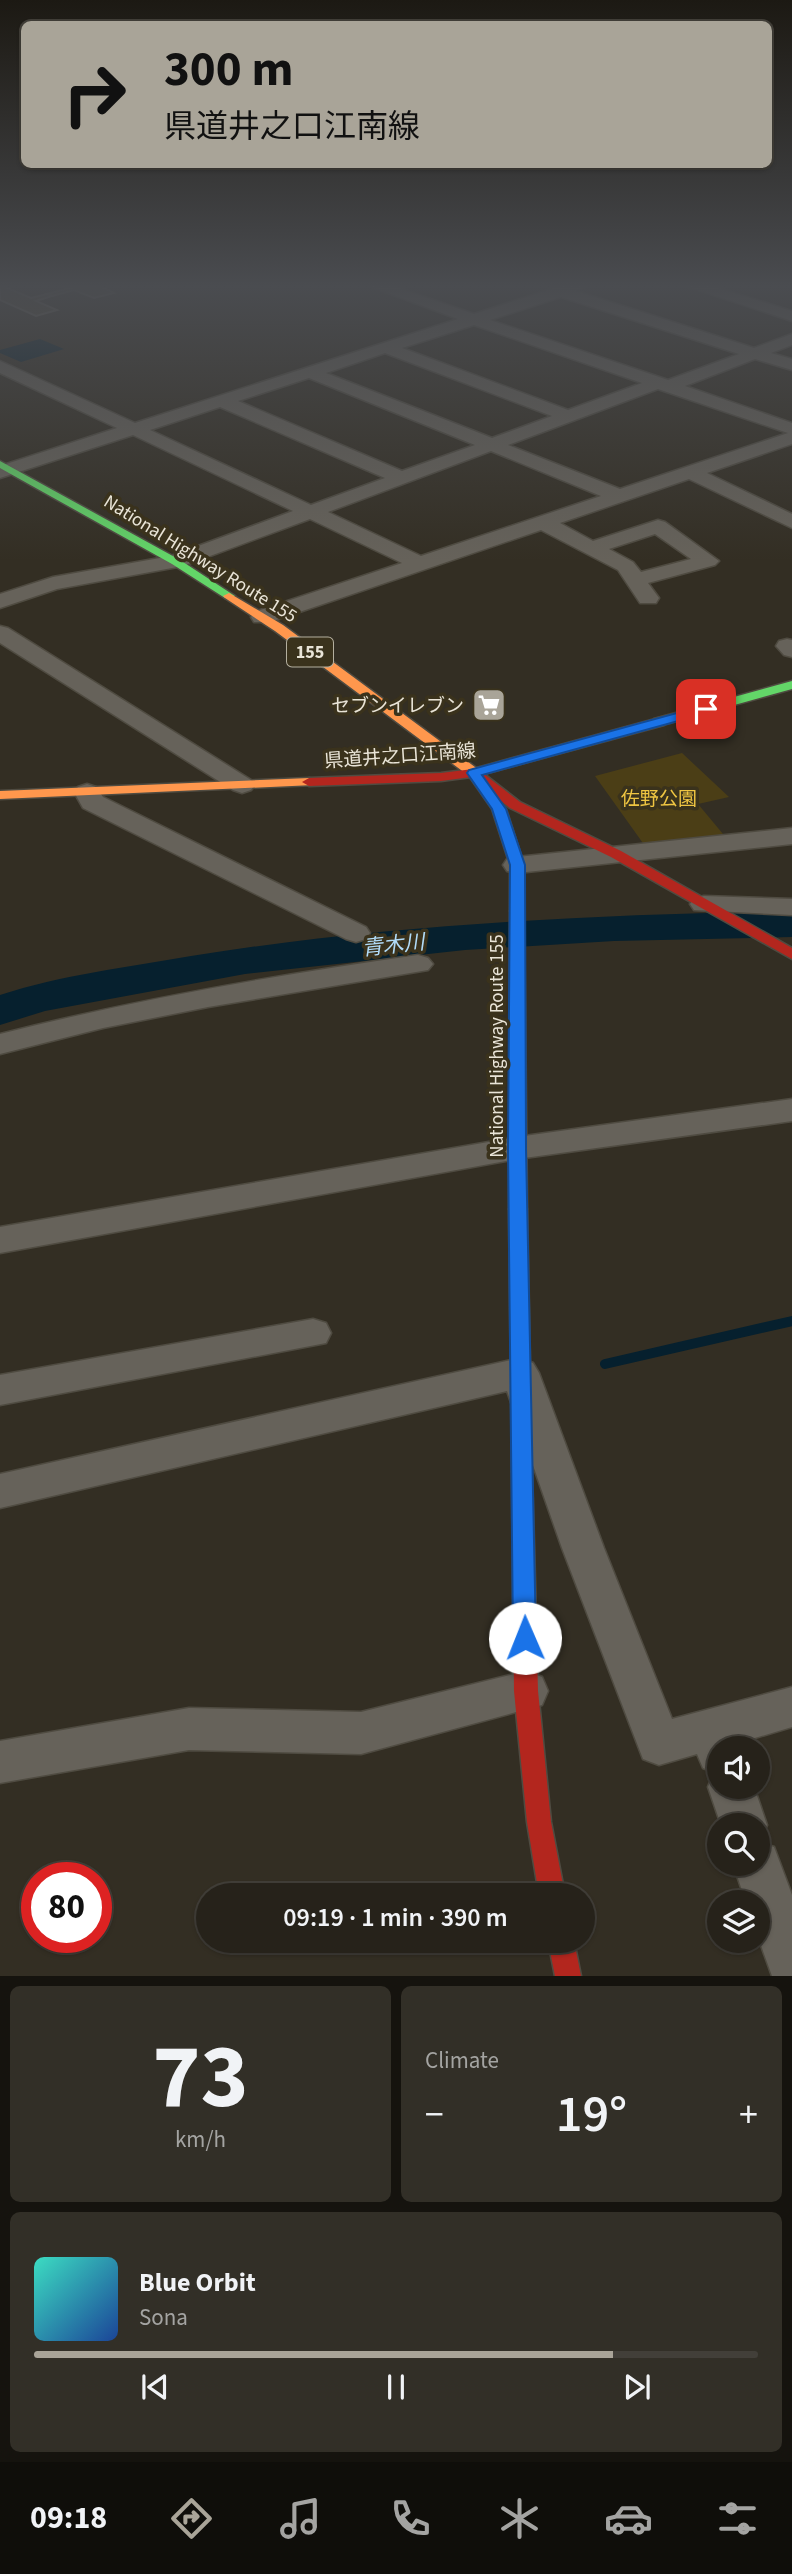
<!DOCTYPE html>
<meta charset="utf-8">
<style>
:root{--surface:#26221a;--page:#322f27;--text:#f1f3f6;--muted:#a4a4a2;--line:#423f39;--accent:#a9a498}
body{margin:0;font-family:"Source Sans 3","Noto Sans JP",sans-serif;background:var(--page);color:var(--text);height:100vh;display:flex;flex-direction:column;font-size:26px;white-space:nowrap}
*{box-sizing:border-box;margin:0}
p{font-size:23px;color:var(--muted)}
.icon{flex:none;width:38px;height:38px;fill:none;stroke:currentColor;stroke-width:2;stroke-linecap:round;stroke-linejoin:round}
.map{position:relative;height:1976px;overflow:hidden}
.drawer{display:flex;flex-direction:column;gap:10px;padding:10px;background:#15130e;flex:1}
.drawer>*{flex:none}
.hud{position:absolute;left:21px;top:21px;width:751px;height:147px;border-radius:10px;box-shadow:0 2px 5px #0004,0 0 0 2px var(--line);background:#a9a498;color:#111;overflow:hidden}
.controls{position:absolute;left:707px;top:1736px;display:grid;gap:14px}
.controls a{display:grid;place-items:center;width:63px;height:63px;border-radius:50%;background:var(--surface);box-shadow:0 2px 5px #0004,0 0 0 2px var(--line);font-size:35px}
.speed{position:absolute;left:21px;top:1862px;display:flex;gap:14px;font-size:35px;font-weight:700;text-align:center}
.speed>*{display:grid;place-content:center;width:91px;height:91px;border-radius:50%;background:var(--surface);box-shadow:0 2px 5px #0004,0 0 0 2px var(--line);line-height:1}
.speed .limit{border:10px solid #d22;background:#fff;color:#111}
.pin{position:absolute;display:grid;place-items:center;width:60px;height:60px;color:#fff;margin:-30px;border-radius:14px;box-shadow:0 4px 10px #0006}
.me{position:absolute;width:77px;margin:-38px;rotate:359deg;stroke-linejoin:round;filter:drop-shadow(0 0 5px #0008)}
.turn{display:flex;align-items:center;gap:24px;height:147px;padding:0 28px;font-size:32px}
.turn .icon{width:91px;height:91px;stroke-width:2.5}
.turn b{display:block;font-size:49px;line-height:60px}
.big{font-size:52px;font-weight:600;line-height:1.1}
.drawer .tile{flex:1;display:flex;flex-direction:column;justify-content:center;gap:10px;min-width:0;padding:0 24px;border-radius:10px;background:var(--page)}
.drawer .dial{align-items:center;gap:0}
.dial b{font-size:91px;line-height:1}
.song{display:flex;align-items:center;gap:21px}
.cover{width:84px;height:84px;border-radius:10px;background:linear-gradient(135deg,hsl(170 70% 55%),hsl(220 70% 35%))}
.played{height:7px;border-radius:4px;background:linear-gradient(90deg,var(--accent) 80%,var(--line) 80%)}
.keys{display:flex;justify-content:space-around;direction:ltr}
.heat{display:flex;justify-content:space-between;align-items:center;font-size:38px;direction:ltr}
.drawer .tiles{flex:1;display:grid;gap:10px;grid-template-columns:1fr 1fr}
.tile:last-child{grid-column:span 2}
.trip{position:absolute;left:196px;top:1883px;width:399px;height:70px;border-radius:35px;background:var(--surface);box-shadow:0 2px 5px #0004,0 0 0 2px var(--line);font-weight:600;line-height:70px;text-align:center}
.tab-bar{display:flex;height:112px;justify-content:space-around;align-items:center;background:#0f0e0a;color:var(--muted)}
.tab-bar .icon{width:49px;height:49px}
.tab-bar .on{color:var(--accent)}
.tab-bar b{font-size:32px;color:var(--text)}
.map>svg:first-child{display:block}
.green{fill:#4b3e16}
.water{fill:#06202e}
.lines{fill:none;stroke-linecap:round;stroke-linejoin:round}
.stream{stroke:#06202e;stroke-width:10}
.river{fill:#06202e;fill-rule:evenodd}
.building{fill:#514a36;stroke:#706b61;stroke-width:2}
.street-casing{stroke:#4f4b41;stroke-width:3}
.fast-casing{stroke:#4f4b41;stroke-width:3}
.slow-casing{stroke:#4f4b41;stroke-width:3}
.jam-casing{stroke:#4f4b41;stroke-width:3}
.street{fill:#66625a;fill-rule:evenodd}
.fast{fill:#63d668;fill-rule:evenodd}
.slow{fill:#ff974d;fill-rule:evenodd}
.jam{fill:#b3261e;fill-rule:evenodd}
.route{fill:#1a73e8;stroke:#114b97;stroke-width:2}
.labels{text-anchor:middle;stroke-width:7;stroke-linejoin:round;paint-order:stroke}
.shield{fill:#3a321c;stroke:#b4af9f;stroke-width:2}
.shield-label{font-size:18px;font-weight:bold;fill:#e9e4d7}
.street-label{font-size:19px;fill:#e9e4d7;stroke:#3a321c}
.poi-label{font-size:19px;fill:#e9e4d7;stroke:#3a321c;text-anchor:end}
.park-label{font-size:19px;fill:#efc542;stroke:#3a321c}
.water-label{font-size:21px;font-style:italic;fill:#b1dcf9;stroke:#3a321c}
</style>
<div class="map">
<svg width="792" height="1976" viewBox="0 0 792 1976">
<rect width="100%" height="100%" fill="#332e23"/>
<path class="green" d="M682 753 729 797 698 804 728 840 645 846 595 776Z"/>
<path class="water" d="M40 339 64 349 21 362 0 353V350Z"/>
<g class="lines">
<path class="stream" d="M605 1364 792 1321"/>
<path class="river" d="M792 911V937L614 941 465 950 245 974 45 1011 0 1025V995C61 975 128 967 191 956 390 924 591 915 792 911Z"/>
</g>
<g class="building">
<path d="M60 284H96L114 293 94 298 74 290 52 296 47 294 70 288Z"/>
<path d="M0 285 31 298 47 294 52 296 36 301 57 310 36 316 0 300Z"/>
</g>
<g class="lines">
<defs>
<g id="street">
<path d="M364 284H387L474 314 567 284H591L576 291 754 348 792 334V345L771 353 792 359V370L755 359 685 386 792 423V444L707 473 792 514V528L689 479 560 523 593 541 658 520 665 522 719 561 715 565 648 583 659 598 656 603H640L618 570 541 530 270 622H254L251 617 254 612 402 563 310 519 183 566 57 589 0 608V594L53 577 171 556 293 511 133 435 0 478V466L117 428 0 373V361L135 423 458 319ZM561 297 739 354 668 380 490 320ZM474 325 642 383 568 410 402 348ZM385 353 552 416 492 438 326 373ZM309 378 475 445 402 471 238 401ZM658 389 788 433 620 489 508 445ZM220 407 385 478 311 505 150 430ZM491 451 601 496 421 556 328 512ZM655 534 691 559 641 572 633 562 609 549Z"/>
<path d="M680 284H705L792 311V321Z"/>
<path d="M0 626 8 628 251 780 255 785 251 790 242 793 233 790 0 643Z"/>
<path d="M787 639 792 640V657L784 655 776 646 779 641Z"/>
<path d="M87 784 96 787 103 797 366 927 370 933 366 939 356 942 346 939 83 808 74 792 78 787Z"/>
<path d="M792 828V844L517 873 507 871 503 865 507 859 517 857Z"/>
<path d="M704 896 792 899V915L694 910 690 904 694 898Z"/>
<path d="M418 955 428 958 433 964 428 970 208 1007 103 1028 0 1054V1034C138 999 277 975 418 955Z"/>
<path d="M792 1099V1121L517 1159 0 1253V1227L517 1137Z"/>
<path d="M313 1319 326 1323 331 1333 326 1343 0 1405V1375Z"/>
<path d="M520 1358 533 1363 539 1373 604 1548 672 1719 792 1687V1727L738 1743 740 1748H719V1787H754L767 1825 759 1842 774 1847 792 1895V1976H772L758 1937V1902H746L733 1864H758V1825H721L708 1787 714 1772 703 1768 697 1754 659 1765 643 1759 562 1548 507 1391 0 1508V1474Z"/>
<path d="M526 1671 542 1677 548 1691 542 1705 361 1754 189 1750 0 1783V1741L189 1708 361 1712Z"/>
</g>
<g id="fast">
<path d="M0 461 180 560 235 596 225 598 172 564 0 468Z"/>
<path d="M792 681V689L659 726 653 722 654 719Z"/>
<path d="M518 1203 524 1204 527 1209 532 1472 529 1478 522 1481 515 1478 512 1472 509 1209 512 1204Z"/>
</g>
<g id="slow">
<path d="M229 593 283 625 479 770 506 809 524 865V911L522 914H512L510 911V865L492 809 469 776 275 631 225 598 223 596Z"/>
<path d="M309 778 314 779 316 782 314 785 0 799V791Z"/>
</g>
<g id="jam">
<path d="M659 718 665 722 664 725 484 774 520 802 621 851 792 948V959L611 857 510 808 471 777 441 781 309 786 302 782 309 778 441 773 473 769Z"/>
<path d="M517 907 524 911 527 1209 524 1214H512L509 1209 510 911Z"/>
<path d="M522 1463 529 1466 532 1472 538 1691 551 1822 565 1895H539L527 1822 514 1691 512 1472 515 1466Z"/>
<path d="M548 1941H574L581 1976H555Z"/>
</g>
</defs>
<use href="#street" class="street-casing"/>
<use href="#fast" class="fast-casing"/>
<use href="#slow" class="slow-casing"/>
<use href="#jam" class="jam-casing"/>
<use href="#street" class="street"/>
<use href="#fast" class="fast"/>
<use href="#slow" class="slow"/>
<use href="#jam" class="jam"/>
</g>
<linearGradient id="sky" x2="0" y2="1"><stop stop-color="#1c1913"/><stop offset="0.51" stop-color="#4a4c50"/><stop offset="1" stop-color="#4a4c50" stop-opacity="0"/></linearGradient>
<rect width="792" height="561" fill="url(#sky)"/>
<path class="route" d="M706 705 713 709 711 712 482 775 506 809 525 865 526 1149 536 1638 533 1646 525 1649 517 1646 513 1638 508 1149 510 865 492 809 467 773 469 770Z"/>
<defs>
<symbol id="supermarket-square" viewBox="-11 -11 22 22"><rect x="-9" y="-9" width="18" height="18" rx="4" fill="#a9a498" stroke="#3a321c"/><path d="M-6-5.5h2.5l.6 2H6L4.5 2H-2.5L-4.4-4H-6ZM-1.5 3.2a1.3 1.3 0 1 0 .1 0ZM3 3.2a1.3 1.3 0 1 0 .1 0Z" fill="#fff"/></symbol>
</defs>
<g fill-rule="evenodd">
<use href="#supermarket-square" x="470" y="686" width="38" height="38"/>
</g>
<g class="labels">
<rect class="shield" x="287" y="637.5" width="46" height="29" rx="5"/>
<g class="shield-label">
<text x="310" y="658">155</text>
</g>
<g class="street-label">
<text transform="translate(201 558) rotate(32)" y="7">National Highway Route 155</text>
<text transform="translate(400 755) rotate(-4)" y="7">県道井之口江南線</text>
<text transform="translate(496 1046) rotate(-90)" y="7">National Highway Route 155</text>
</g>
<g class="poi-label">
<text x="464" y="712">セブンイレブン</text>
</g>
<g class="park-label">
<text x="659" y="805">佐野公園</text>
</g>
<g class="water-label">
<text transform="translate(393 945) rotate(-6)" y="7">青木川</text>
</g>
</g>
</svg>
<div class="controls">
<a><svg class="icon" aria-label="sound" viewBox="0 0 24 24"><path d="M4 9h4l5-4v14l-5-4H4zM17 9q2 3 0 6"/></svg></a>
<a><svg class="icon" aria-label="search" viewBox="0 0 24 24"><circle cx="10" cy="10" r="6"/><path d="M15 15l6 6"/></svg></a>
<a><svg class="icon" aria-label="layers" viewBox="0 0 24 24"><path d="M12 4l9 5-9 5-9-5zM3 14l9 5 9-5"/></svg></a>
</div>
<div class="speed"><div class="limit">80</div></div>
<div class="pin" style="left:706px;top:709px;background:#d93025"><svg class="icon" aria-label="arrive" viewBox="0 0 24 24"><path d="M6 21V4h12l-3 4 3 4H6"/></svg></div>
<svg class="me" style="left:525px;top:1638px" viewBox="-20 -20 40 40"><circle r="19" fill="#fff"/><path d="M0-13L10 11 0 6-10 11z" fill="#1a73e8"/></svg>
<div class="trip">09:19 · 1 min · 390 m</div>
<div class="hud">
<div class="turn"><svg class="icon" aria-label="right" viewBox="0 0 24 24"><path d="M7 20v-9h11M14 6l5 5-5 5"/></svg><div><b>300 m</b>県道井之口江南線</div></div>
</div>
</div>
<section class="drawer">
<div class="tiles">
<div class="tile dial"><b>73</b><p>km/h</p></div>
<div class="tile"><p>Climate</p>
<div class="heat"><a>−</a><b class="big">19°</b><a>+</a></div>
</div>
<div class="tile">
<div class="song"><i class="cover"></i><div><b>Blue Orbit</b><p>Sona</p></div></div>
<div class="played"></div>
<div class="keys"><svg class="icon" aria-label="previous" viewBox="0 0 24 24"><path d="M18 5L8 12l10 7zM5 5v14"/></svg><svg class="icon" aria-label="pause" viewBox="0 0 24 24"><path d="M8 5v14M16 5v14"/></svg><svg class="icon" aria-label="next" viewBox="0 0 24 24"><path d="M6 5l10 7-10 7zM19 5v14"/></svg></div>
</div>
</div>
</section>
<nav class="tab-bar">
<b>09:18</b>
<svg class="icon on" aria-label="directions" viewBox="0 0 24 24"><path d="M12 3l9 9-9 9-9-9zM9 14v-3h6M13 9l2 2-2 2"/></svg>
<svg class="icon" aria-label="music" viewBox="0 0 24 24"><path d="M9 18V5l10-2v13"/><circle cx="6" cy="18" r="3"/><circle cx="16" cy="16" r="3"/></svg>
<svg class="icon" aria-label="phone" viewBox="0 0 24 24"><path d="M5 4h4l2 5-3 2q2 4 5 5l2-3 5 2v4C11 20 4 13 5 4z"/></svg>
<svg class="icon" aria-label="climate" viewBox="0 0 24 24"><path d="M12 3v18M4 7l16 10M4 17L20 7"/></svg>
<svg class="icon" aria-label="car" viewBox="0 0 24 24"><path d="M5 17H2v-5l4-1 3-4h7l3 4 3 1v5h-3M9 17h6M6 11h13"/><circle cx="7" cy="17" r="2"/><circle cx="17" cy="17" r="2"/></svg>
<svg class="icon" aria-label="filters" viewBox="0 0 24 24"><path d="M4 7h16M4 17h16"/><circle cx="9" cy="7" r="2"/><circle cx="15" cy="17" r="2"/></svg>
</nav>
